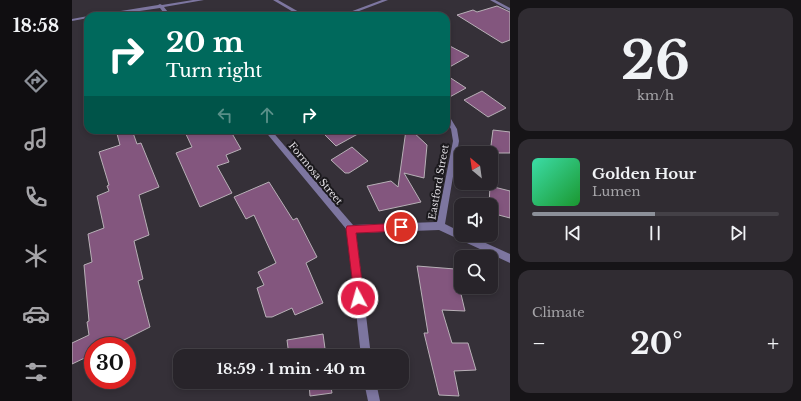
<!DOCTYPE html>
<meta charset="utf-8">
<style>
:root{--surface:#28242a;--page:#302c32;--text:#f1f3f6;--muted:#a5a4a8;--line:#444147;--accent:#8c9099}
body{margin:0;font-family:"Libre Baskerville",serif;background:var(--page);color:var(--text);height:100vh;display:flex;flex-direction:column;font-size:15px;white-space:nowrap}
*{box-sizing:border-box;margin:0}
p{font-size:13px;color:var(--muted)}
.icon{flex:none;width:22px;height:22px;fill:none;stroke:currentColor;stroke-width:2;stroke-linecap:round;stroke-linejoin:round}
.map{position:relative;flex:1;overflow:hidden}
.drawer{display:flex;flex-direction:column;gap:8px;padding:8px;background:#161417;width:291px}
.drawer>*{flex:none}
.top-card{position:absolute;left:12px;top:12px;width:366px;height:122px;border-radius:12px;box-shadow:0 2px 6px #0003,0 0 0 1px var(--line);background:#00695c;color:#fff;overflow:hidden}
.needle{width:26px;rotate:331deg}
.controls{position:absolute;left:382px;top:146px;display:grid;gap:8px}
.controls a{display:grid;place-items:center;width:44px;height:44px;border-radius:8px;background:var(--surface);box-shadow:0 2px 6px #0003,0 0 0 1px var(--line);font-size:20px}
.speed{position:absolute;left:12px;top:337px;display:flex;gap:8px;font-size:20px;font-weight:700;text-align:center}
.speed>*{display:grid;place-content:center;width:52px;height:52px;border-radius:50%;background:var(--surface);box-shadow:0 2px 6px #0003,0 0 0 1px var(--line);line-height:1}
.speed .limit{border:6px solid #d22;background:#fff;color:#111}
.pin{position:absolute;display:grid;place-items:center;width:34px;height:34px;color:#fff;margin:-17px;border:2px solid #fff;border-radius:50%;box-shadow:0 1px 4px #0007}
.me{position:absolute;width:44px;margin:-22px;rotate:354deg;stroke-linejoin:round;filter:drop-shadow(0 0 3px #0008)}
.turn{display:flex;align-items:center;gap:14px;height:84px;padding:0 16px;font-size:18px}
.turn .icon{width:52px;height:52px;stroke-width:2.5}
.turn b{display:block;font-size:28px;line-height:34px}
.lanes{display:flex;align-items:center;height:38px;padding:0 16px;background:#0003;justify-content:center;gap:20px;direction:ltr}
.lanes .off{opacity:.35}
.big{font-size:30px;font-weight:700;line-height:1.1}
.drawer .tile{flex:1;display:flex;flex-direction:column;justify-content:center;gap:6px;min-width:0;padding:0 14px;border-radius:12px;background:var(--page)}
.drawer .dial{align-items:center;gap:0}
.dial b{font-size:52px;line-height:1}
.song{display:flex;align-items:center;gap:12px}
.cover{width:48px;height:48px;border-radius:6px;background:linear-gradient(135deg,hsl(160 70% 55%),hsl(130 70% 35%))}
.played{height:4px;border-radius:2px;background:linear-gradient(90deg,var(--accent) 50%,var(--line) 50%)}
.keys{display:flex;justify-content:space-around;direction:ltr}
.heat{display:flex;justify-content:space-between;align-items:center;font-size:22px;direction:ltr}
.trip{position:absolute;left:101px;top:349px;width:236px;height:40px;border-radius:12px;background:var(--surface);box-shadow:0 2px 6px #0003,0 0 0 1px var(--line);font-weight:700;line-height:40px;text-align:center}
main{display:flex;flex:1;min-height:0}
.dock{display:flex;flex-direction:column;width:72px;justify-content:space-around;align-items:center;background:#100e11;color:var(--muted)}
.dock .icon{width:28px;height:28px}
.dock .on{color:var(--accent)}
.dock b{font-size:18px;color:var(--text)}
.map>svg:first-child{display:block}
.building{fill:#83567e;stroke:#b8b0b7}
.lines{fill:none;stroke-linecap:round;stroke-linejoin:round}
.street{fill:#7d76a0;fill-rule:evenodd}
.route{fill:#e11d48;stroke:#92132f}
.labels{text-anchor:middle;stroke-width:4;stroke-linejoin:round;paint-order:stroke}
.street-label{font-size:10px;fill:#dedbe0;stroke:#1b191d}
</style>
<main>
<nav class="dock">
<b>18:58</b>
<svg class="icon on" aria-label="directions" viewBox="0 0 24 24"><path d="M12 3l9 9-9 9-9-9zM9 14v-3h6M13 9l2 2-2 2"/></svg>
<svg class="icon" aria-label="music" viewBox="0 0 24 24"><path d="M9 18V5l10-2v13"/><circle cx="6" cy="18" r="3"/><circle cx="16" cy="16" r="3"/></svg>
<svg class="icon" aria-label="phone" viewBox="0 0 24 24"><path d="M5 4h4l2 5-3 2q2 4 5 5l2-3 5 2v4C11 20 4 13 5 4z"/></svg>
<svg class="icon" aria-label="climate" viewBox="0 0 24 24"><path d="M12 3v18M4 7l16 10M4 17L20 7"/></svg>
<svg class="icon" aria-label="car" viewBox="0 0 24 24"><path d="M5 17H2v-5l4-1 3-4h7l3 4 3 1v5h-3M9 17h6M6 11h13"/><circle cx="7" cy="17" r="2"/><circle cx="17" cy="17" r="2"/></svg>
<svg class="icon" aria-label="filters" viewBox="0 0 24 24"><path d="M4 7h16M4 17h16"/><circle cx="9" cy="7" r="2"/><circle cx="15" cy="17" r="2"/></svg>
</nav>
<div class="map">
<svg width="438" height="401" viewBox="0 0 438 401">
<rect width="100%" height="100%" fill="#353038"/>
<g class="building">
<path d="M425 6 438 12V40L430 43 385 15 401 10 405 12Z"/>
<path d="M374 44 397 56 374 69Z"/>
<path d="M374 75 394 88 374 99Z"/>
<path d="M410 91 434 108 416 117 392 100Z"/>
<path d="M44 130H60L65 144 69 143 87 187 67 195 77 235 62 241 71 279 66 281 78 327 40 346H21V354L0 364V343L17 335 15 322 17 321 12 265 20 262 16 234 32 228 25 196 37 191 35 186 37 185 27 152 48 145Z"/>
<path d="M112 130H158L169 149 154 155 157 162 145 166 160 193 128 207 104 153 120 147Z"/>
<path d="M248 130H293L264 146Z"/>
<path d="M334 130H339L355 145 352 178 332 173 349 202 307 211 295 186 319 181 326 187Z"/>
<path d="M421 130 438 132V153H418Z"/>
<path d="M280 147 296 161 277 173H273L259 160Z"/>
<path d="M197 182 221 220 225 218 245 257 234 263 251 303 223 315 220 308 200 317H194L185 288 192 285 186 272 204 263 182 215 174 219 162 197Z"/>
<path d="M418 186 438 191V218L419 213V205H417Z"/>
<path d="M345 266 383 269 393 311 370 310 380 343H396L404 370 382 371 387 396 367 395 352 333H356Z"/>
<path d="M251 334 254 356H217L215 340Z"/>
<path d="M219 382H258L260 393 238 396 237 384 220 386Z"/>
</g>
<g class="lines">
<g class="street">
<path d="M121 0H132L92 7 99 16H94L88 8 34 16H22L24 15 86 5 88 4 90 5Z"/>
<path d="M201 0H206L234 16H228Z"/>
<path d="M310 0H316L274 16H267Z"/>
<path d="M418 0H423L438 8V11Z"/>
<path d="M16 16V18L0 21V19L16 16H18Z"/>
<path d="M374 114H376L385 129 387 141 373 224 389 232V235H396L438 254V263L367 230 284 233 299 356H289L275 230 192 130H199L281 225 365 222 381 141 379 129 374 121Z"/>
<path d="M292 382H304L308 401H296Z"/>
</g>
</g>
<path class="route" d="M329 223 333 227 329 231 284 233 292 298 290 302 286 304 283 302 274 229 275 226Z"/>
<g class="labels">
<g class="street-label">
<text transform="translate(244 173) rotate(50)" y="4">Formosa Street</text>
<text transform="translate(366 182) rotate(-80)" y="4">Eastford Street</text>
</g>
</g>
</svg>
<div class="controls">
<a><svg class="needle" viewBox="-14 -14 28 28"><path d="M0-13l5 13h-10z" fill="#e53935"/><path d="M0 13l5-13h-10z" fill="#a5a4a8"/></svg></a>
<a><svg class="icon" aria-label="sound" viewBox="0 0 24 24"><path d="M4 9h4l5-4v14l-5-4H4zM17 9q2 3 0 6"/></svg></a>
<a><svg class="icon" aria-label="search" viewBox="0 0 24 24"><circle cx="10" cy="10" r="6"/><path d="M15 15l6 6"/></svg></a>
</div>
<div class="speed"><div class="limit">30</div></div>
<div class="pin" style="left:329px;top:227px;background:#d93025"><svg class="icon" aria-label="arrive" viewBox="0 0 24 24"><path d="M6 21V4h12l-3 4 3 4H6"/></svg></div>
<svg class="me" style="left:286px;top:298px" viewBox="-20 -20 40 40"><circle r="17" fill="#e11d48" stroke="#fff" stroke-width="3"/><path d="M0-11L8 9 0 5-8 9z" fill="#fff"/></svg>
<div class="trip">18:59 · 1 min · 40 m</div>
<div class="top-card">
<div class="turn"><svg class="icon" aria-label="right" viewBox="0 0 24 24"><path d="M7 20v-9h11M14 6l5 5-5 5"/></svg><div><b>20 m</b>Turn right</div></div>
<div class="lanes"><svg class="icon off" aria-label="left" viewBox="0 0 24 24"><path d="M17 20v-9H6M10 6l-5 5 5 5"/></svg><svg class="icon off" aria-label="ahead" viewBox="0 0 24 24"><path d="M12 20V5M6 11l6-6 6 6"/></svg><svg class="icon" aria-label="right" viewBox="0 0 24 24"><path d="M7 20v-9h11M14 6l5 5-5 5"/></svg></div>
</div>
</div>
<section class="drawer">
<div class="tile dial"><b>26</b><p>km/h</p></div>
<div class="tile">
<div class="song"><i class="cover"></i><div><b>Golden Hour</b><p>Lumen</p></div></div>
<div class="played"></div>
<div class="keys"><svg class="icon" aria-label="previous" viewBox="0 0 24 24"><path d="M18 5L8 12l10 7zM5 5v14"/></svg><svg class="icon" aria-label="pause" viewBox="0 0 24 24"><path d="M8 5v14M16 5v14"/></svg><svg class="icon" aria-label="next" viewBox="0 0 24 24"><path d="M6 5l10 7-10 7zM19 5v14"/></svg></div>
</div>
<div class="tile"><p>Climate</p>
<div class="heat"><a>−</a><b class="big">20°</b><a>+</a></div>
</div>
</section>
</main>
